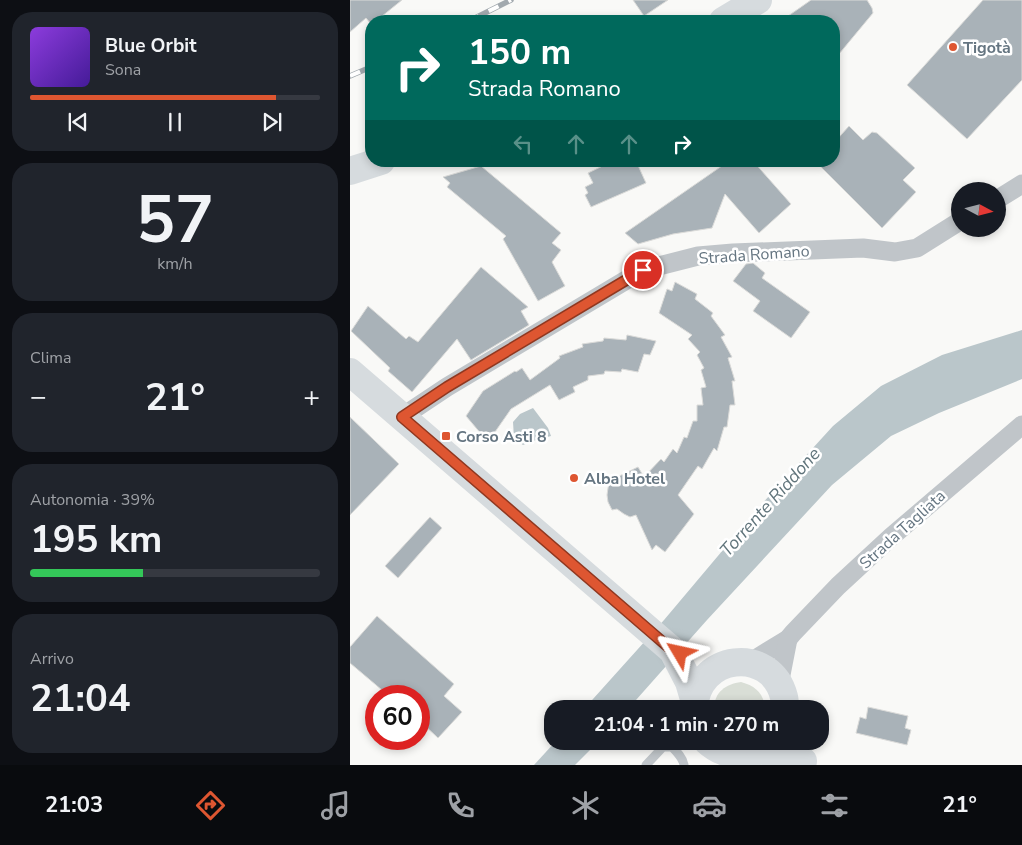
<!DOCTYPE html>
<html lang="it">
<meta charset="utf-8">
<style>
:root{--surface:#171b24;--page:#20242c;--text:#f1f3f6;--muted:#9ea1a6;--line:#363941;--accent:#de5631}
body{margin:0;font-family:"Nunito Sans",sans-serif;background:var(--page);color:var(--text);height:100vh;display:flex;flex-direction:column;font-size:19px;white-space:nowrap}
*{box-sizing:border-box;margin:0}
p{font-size:16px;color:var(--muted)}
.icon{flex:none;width:28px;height:28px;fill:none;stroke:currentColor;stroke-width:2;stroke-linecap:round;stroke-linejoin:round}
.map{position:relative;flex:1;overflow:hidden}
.side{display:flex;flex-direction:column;gap:12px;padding:12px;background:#0d0f14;width:350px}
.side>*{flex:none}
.hud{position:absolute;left:15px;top:15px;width:475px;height:152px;border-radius:20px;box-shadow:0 2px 8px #0003;background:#00695c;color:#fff;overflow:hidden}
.needle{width:32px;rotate:97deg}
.tools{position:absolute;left:601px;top:182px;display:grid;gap:10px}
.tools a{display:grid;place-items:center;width:55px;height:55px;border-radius:50%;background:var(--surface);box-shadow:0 2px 8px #0003;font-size:25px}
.speed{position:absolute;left:15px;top:685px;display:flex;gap:10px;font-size:25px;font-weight:700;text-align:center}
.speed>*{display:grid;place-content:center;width:65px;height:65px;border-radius:50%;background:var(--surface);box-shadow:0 2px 8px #0003;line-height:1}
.speed .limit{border:8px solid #d22;background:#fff;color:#111}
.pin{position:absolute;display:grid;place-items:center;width:42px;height:42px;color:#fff;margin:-21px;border:2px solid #fff;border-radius:50%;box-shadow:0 1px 5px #0007}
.me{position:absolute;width:55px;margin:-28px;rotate:306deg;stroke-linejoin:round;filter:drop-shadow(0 0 4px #0008)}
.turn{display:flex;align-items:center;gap:18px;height:105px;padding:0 20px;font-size:22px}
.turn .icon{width:65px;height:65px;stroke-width:2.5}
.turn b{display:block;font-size:35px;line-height:42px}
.lanes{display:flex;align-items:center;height:48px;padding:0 20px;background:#0003;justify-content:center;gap:25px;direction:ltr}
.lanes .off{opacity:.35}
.big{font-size:38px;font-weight:700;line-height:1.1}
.side .widget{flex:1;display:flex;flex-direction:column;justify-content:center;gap:8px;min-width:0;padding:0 18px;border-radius:20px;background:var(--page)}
.side .dial{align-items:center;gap:0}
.dial b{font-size:65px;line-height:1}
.song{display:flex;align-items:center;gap:15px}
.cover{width:60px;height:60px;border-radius:8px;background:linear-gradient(135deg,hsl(270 70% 55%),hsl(260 70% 35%))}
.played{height:5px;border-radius:2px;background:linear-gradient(90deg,var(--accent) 85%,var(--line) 85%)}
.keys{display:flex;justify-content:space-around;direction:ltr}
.heat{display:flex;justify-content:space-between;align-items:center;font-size:28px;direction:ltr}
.charge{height:8px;border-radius:4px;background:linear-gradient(90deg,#34c759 39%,var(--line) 0)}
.trip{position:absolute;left:194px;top:700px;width:285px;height:50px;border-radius:20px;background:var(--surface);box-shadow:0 2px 8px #0003;font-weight:700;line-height:50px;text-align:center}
.tabs{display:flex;height:80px;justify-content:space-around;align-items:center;background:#090b0e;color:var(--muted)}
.tabs .icon{width:35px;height:35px}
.tabs .active{color:var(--accent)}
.tabs b{font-size:22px;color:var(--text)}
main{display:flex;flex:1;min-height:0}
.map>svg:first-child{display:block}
.green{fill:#d9ded6}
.water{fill:#bac6ca}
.building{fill:#a9b2b8;stroke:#dbdbd9}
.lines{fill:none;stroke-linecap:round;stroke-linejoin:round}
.service{stroke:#c0c5c9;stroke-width:9}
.minor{stroke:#c0c5c9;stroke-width:19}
.primary{stroke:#d6dbde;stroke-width:28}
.rail-casing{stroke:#a2a9ae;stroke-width:5.5}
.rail{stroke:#fff;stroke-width:4;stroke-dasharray:11;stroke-linecap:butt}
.route-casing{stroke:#903820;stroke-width:12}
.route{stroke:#de5631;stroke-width:9}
.poi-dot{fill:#de5631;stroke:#fff;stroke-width:2}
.labels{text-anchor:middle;stroke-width:5;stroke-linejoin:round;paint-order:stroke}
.poi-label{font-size:16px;font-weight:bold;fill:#657581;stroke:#fff;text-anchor:start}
.street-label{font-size:16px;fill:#657581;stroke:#fff}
.water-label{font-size:18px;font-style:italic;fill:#60747b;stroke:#fff}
</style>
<main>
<section class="side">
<div class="widget">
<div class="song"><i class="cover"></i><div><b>Blue Orbit</b><p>Sona</p></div></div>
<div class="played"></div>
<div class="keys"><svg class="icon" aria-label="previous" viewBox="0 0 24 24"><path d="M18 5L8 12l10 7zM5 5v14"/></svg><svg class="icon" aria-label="pause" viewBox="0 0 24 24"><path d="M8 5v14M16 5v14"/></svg><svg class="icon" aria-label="next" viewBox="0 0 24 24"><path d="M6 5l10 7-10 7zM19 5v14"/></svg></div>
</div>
<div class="widget dial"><b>57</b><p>km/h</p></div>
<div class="widget"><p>Clima</p>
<div class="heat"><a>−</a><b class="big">21°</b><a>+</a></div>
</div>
<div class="widget"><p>Autonomia · 39%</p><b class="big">195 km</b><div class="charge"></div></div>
<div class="widget"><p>Arrivo</p><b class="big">21:04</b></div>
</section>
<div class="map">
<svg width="672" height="765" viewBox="0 0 672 765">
<rect width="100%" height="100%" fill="#f9f9f7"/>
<path class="green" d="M391 682C406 686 414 694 415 709H364C364 692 376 684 391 682Z"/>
<g class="water">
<path d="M672 330V379L589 413 541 436 482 485 357 620 278 709H234L314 620 410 506 483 426 531 386 592 355Z"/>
<path d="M183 408 198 428 201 436 183 441 173 445 164 438 163 422 170 414Z"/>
<path d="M206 741H249L225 765H184Z"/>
</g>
<g class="building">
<path d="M0 0H52L26 21H21V24L16 18 0 32Z"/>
<path d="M283 0H318L294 16Z"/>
<path d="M461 0H517L522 8 523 13 484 60V21H431Z"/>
<path d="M633 0H672V80L617 139 557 85Z"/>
<path d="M499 126 513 140 522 132 527 133 565 168 553 180 566 192 532 228 465 161H484V143Z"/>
<path d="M263 161H286L296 183 241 207 235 195 238 193 235 187 243 183 238 173Z"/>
<path d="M379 161H403L441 204 409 233 375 194 362 228 323 234 288 244 275 233Z"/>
<path d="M131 166 211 233 202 243 211 250 202 262 215 286 188 301 153 239 156 236 97 187 100 183 93 177Z"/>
<path d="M403 263 415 273 412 278 460 312 441 338 403 311 410 301 383 281 396 264Z"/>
<path d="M131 267 178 307 171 311 179 325 121 360 107 339 62 392 38 371 40 368 1 331 18 306 56 339 59 336 68 342Z"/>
<path d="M325 282 347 294 345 299 363 313 361 316 375 335 371 337 382 357 378 358 385 381H382L385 405H380L377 427H374L367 451 364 448 352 469 348 466 328 495 344 514 315 552 306 545 302 550 286 515 280 517 274 514 267 509 262 510 258 502 257 495 259 481 288 467 294 477 311 459 314 462 323 449 327 453 334 437 337 438 343 421H347V405H353L351 388 356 387 351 370 354 368 347 355 350 352 338 339 342 335 309 313 317 289 322 291Z"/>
<path d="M277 335 306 341 300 355 294 354 288 372 272 369 271 372 255 371 254 374 238 376V380L223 387 225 392 209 400 200 385 161 409 138 442 116 416 133 391 165 371 166 372 172 368 180 380 210 358 209 356 233 347 232 344 253 341 254 338 276 340Z"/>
<path d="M0 417 49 464 0 515Z"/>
<path d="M80 517 92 528 48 578 35 566Z"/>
<path d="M27 616 104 684 94 696 112 712 88 738 69 720V696H39L0 663V647Z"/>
<path d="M518 707 558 716 555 728 561 730 557 745 506 733 510 717 516 719Z"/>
</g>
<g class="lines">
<path class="service" d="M296 765 313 747H322C327 752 333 758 334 765"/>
<g class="minor">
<path d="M648 199 672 184"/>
<path d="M52 417 97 387 293 270 348 256 383 253 513 248 545 252 567 248 610 221"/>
<path d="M399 663 438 639 443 633 488 586 541 537 672 425"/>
<path d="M429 685 438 639"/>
</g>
<g class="primary">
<path d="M373 21 408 0"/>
<path d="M0 171 31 161"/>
<path d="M0 372 323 651 339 682 344 699"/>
<path d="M344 709C346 653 421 645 434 697 435 701 435 705 435 709"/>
<path d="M357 741C376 758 403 760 422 741"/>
<path d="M410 750 453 761"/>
</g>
<defs>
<g id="rail">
<path d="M119 21 161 0"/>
<path d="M0 76 21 67"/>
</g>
</defs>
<use href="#rail" class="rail-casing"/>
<use href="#rail" class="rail"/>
</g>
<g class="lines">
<defs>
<path id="route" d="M293 270 97 387 52 417 323 651 330 653"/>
</defs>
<use href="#route" class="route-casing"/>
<use href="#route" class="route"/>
</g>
<g class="poi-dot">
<circle cx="603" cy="47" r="5"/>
<rect x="91" y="431" width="10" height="10" rx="2.5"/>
<circle cx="224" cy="478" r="5"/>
</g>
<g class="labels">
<g class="poi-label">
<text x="613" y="53">Tigotà</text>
<text x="106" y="442">Corso Asti 8</text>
<text x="234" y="484">Alba Hotel</text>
</g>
<g class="street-label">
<text transform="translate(404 254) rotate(-4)" y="6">Strada Romano</text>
<text transform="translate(552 529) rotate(-42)" y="6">Strada Tagliata</text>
</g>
<g class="water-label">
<text transform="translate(420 502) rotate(-48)" y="6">Torrente Riddone</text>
</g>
</g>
</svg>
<div class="tools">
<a><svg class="needle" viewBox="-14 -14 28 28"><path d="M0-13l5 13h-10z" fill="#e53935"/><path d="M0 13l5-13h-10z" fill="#9ea1a6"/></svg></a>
</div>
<div class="speed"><div class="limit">60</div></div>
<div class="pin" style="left:293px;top:270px;background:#d93025"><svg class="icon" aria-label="arrive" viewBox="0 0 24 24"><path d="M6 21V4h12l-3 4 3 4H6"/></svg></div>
<svg class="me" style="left:330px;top:653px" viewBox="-20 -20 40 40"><path d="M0-17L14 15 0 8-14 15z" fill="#de5631" stroke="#fff" stroke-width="4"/></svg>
<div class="trip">21:04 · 1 min · 270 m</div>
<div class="hud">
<div class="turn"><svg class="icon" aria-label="right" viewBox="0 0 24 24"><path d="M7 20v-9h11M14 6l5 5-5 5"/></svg><div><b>150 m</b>Strada Romano</div></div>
<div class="lanes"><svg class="icon off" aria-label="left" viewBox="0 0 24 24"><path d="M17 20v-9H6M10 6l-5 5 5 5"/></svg><svg class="icon off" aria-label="ahead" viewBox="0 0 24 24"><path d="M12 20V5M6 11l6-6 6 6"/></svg><svg class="icon off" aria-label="ahead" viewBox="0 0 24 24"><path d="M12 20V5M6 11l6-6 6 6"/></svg><svg class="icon" aria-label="right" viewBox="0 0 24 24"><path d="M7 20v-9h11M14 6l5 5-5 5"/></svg></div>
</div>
</div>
</main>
<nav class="tabs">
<b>21:03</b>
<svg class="icon active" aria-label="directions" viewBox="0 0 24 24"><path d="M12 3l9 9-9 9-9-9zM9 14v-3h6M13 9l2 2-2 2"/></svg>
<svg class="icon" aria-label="music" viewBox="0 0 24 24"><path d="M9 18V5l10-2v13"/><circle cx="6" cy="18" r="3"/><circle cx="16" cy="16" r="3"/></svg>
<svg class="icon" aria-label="phone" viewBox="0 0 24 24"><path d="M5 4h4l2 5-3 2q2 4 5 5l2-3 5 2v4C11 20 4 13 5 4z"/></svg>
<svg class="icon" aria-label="climate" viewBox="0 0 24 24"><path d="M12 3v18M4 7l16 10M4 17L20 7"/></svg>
<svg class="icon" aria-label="car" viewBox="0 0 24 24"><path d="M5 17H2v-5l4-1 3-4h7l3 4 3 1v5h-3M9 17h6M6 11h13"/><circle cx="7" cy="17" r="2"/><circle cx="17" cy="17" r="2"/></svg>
<svg class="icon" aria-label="filters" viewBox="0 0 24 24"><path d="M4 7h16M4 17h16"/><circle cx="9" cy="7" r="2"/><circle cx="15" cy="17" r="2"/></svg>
<b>21°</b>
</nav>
